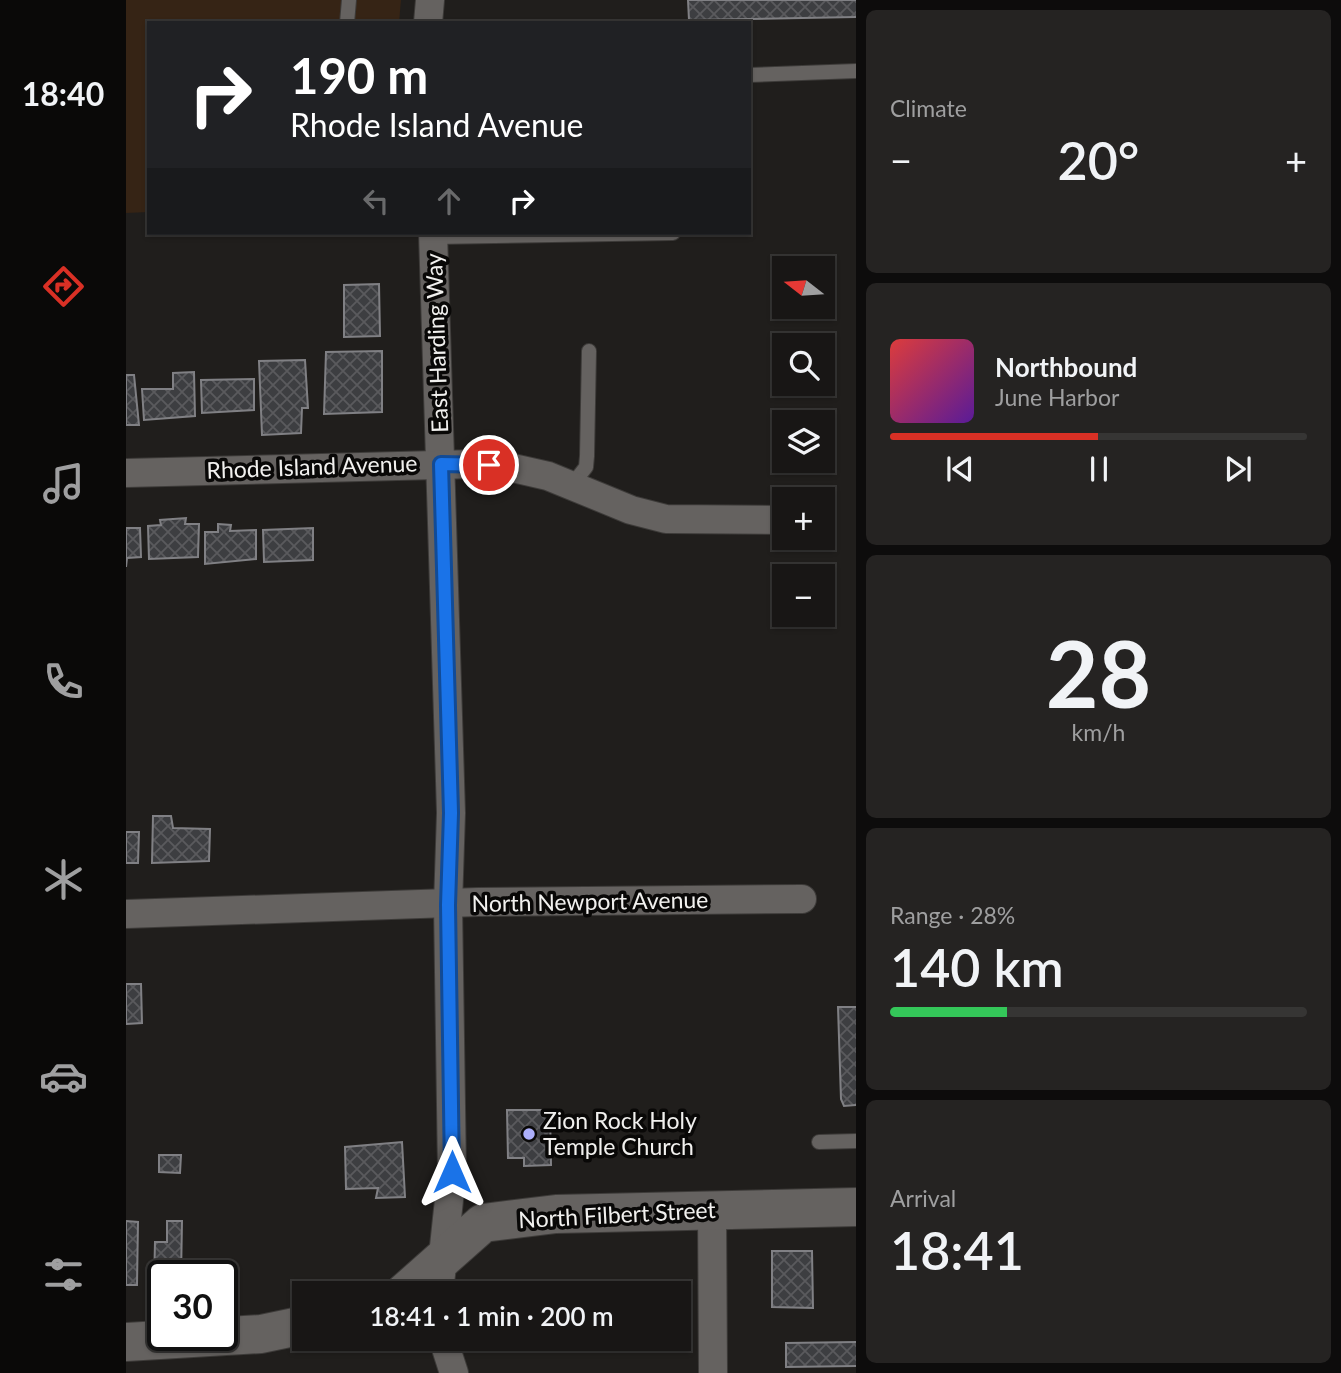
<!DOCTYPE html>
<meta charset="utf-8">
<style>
:root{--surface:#181615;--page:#252322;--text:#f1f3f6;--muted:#9f9fa0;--line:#363534;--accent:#d93025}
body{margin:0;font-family:Lato,sans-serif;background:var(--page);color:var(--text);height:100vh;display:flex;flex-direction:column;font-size:26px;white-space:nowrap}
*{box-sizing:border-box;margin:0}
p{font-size:23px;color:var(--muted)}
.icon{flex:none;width:38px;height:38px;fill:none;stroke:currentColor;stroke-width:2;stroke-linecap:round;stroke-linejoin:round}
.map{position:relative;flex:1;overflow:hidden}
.side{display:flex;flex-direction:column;gap:10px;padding:10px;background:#0d0c0c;width:485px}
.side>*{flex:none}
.hud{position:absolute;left:21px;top:21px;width:604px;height:214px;border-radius:0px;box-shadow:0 2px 5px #0004,0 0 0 2px var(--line);background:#202124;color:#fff;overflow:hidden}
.needle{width:46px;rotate:287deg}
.fabs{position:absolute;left:646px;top:256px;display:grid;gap:14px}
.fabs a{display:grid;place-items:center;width:63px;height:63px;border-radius:0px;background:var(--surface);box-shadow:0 2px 5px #0004,0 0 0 2px var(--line);font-size:35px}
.speed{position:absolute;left:21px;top:1260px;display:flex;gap:14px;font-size:35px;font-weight:700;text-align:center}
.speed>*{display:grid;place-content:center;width:91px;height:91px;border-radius:50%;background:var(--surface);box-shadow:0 2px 5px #0004,0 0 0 2px var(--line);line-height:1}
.speed .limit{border:4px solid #111;border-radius:10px;background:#fff;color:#111}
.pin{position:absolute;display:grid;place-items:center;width:60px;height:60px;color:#fff;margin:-30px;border:4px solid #fff;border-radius:50%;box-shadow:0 2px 7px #0007}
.me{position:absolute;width:77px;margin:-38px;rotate:0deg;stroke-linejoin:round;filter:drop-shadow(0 0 5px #0008)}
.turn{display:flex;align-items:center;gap:24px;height:147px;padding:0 28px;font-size:32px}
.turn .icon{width:91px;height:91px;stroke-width:2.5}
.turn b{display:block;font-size:49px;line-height:60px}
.lanes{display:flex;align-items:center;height:66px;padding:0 28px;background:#0003;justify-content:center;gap:35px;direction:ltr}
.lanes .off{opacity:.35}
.big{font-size:52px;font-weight:600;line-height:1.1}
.side .widget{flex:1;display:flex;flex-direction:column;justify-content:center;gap:10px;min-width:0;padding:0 24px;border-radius:10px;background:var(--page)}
.side .dial{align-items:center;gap:0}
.dial b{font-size:91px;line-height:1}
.song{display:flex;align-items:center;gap:21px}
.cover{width:84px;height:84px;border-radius:10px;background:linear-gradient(135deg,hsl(0 70% 55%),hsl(270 70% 35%))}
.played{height:7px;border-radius:4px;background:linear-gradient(90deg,var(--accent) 50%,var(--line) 50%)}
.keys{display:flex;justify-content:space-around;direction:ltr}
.heat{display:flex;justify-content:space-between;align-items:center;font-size:38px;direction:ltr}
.charge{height:10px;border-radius:5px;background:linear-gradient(90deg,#34c759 28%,var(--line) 0)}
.trip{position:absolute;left:166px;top:1281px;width:399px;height:70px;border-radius:0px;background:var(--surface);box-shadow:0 2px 5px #0004,0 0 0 2px var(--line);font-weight:600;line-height:70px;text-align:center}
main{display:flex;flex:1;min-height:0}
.tab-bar{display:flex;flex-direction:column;width:126px;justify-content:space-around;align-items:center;background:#0a0908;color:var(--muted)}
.tab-bar .icon{width:49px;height:49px}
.tab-bar .current{color:var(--accent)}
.tab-bar b{font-size:32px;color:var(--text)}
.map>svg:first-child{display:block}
.green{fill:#362415}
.building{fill:url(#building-cross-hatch);stroke:#808084;stroke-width:2}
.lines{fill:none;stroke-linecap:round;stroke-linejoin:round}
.lane-casing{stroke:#3d3b39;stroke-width:16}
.street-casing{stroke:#3d3b39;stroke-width:30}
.secondary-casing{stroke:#3d3b39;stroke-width:40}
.lane{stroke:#656260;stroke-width:14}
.street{stroke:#656260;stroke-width:28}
.secondary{stroke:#656260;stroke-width:38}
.route-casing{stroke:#114b97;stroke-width:18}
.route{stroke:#1a73e8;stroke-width:12}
.poi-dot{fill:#acaffb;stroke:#090807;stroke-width:2.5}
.labels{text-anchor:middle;stroke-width:7;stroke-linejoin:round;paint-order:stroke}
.street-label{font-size:23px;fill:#f1f0ee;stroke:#090807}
.poi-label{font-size:23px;fill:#f1f0ee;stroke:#090807;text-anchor:start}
</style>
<main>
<nav class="tab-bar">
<b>18:40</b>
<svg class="icon current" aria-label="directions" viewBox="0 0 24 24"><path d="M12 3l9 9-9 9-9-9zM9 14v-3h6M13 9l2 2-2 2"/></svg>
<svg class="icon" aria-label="music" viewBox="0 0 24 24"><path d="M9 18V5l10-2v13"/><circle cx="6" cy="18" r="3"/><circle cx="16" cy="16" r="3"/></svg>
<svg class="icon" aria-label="phone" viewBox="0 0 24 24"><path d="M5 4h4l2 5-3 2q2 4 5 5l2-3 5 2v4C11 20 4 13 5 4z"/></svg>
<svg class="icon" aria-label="climate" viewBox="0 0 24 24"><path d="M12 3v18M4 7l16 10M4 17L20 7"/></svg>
<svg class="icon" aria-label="car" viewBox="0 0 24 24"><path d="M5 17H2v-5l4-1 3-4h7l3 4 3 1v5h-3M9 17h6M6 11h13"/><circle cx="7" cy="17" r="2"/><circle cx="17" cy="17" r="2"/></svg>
<svg class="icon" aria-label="filters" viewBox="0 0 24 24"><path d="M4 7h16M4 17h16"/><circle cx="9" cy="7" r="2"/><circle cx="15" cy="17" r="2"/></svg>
</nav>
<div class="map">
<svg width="731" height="1373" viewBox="0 0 731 1373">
<defs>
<pattern id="building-cross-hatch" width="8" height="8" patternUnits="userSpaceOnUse" patternTransform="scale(1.75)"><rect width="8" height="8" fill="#3d3e41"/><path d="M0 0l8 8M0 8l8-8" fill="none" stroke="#5a5a5d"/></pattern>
</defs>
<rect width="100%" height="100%" fill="#201e1c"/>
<path class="green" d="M0 0H275L273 23H23V212L0 213Z"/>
<g class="building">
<path d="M562 0H731V17L563 20Z"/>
<path d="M253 284 254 336 218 337V285Z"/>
<path d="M256 351V412L198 414 200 352Z"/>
<path d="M179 360 182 408H176L175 433 136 435 133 361Z"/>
<path d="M68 372 69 416 18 420 16 389H47V373Z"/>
<path d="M0 375H8L13 425H0Z"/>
<path d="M128 379V410L76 413 75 380Z"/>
<path d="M60 518 59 524H73L72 557 23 559 22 526 35 525 34 520Z"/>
<path d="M92 524 105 525 104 531 130 530V559L79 564V532H92Z"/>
<path d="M0 528H14L15 557 1 558 0 567Z"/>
<path d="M187 528V560L138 562 137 530Z"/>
<path d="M27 816H45L47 828 84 829 83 861 26 863Z"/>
<path d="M0 832H13L12 863H0Z"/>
<path d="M0 984H15L16 1023 0 1024Z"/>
<path d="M712 1007H731V1105L718 1106 715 1099Z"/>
<path d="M381 1110H424L425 1165 398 1166V1158H382Z"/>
<path d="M276 1142 279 1197 250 1198 252 1188 220 1189 219 1147Z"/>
<path d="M33 1155H55L54 1173 33 1172Z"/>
<path d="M0 1221 12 1222 11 1285H0Z"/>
<path d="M41 1221H56L55 1276H37V1285H28L29 1242H41Z"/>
<path d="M646 1251H686L687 1308 646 1307Z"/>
<path d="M731 1342V1366L660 1367V1343Z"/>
</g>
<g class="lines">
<defs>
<g id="lane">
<path d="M221 23 223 0"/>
<path d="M623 75 731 71"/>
<path d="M308 237 547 233"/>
<path d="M446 485 460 467 461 456 463 351"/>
<path d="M693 1142 731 1141"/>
</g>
<g id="street">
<path d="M302 23 304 0"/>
<path d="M307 233 325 813 322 905 326 1172 313 1293"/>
<path d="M0 473 349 464 378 466 422 476 505 510 540 519 658 520"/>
<path d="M0 914 352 902 676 899"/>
<path d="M586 1210 587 1373"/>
<path d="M317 1339 328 1373"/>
</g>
<g id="secondary">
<path d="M278 1293 357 1223 430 1214 731 1207"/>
<path d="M0 1342 135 1334 178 1325"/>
</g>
</defs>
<use href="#lane" class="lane-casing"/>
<use href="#street" class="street-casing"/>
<use href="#secondary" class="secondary-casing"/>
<use href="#lane" class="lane"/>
<use href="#street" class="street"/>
<use href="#secondary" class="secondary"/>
</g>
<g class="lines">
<defs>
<path id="route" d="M326 1172 322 905 325 813 315 464 363 465"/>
</defs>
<use href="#route" class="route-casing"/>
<use href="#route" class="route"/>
</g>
<circle class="poi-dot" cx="403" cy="1134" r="7"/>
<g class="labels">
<g class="street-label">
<text transform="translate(311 343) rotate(-92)" y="8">East Harding Way</text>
<text transform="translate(186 467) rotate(-2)" y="8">Rhode Island Avenue</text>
<text transform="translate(464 902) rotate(-1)" y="8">North Newport Avenue</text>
<text transform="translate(491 1215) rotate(-3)" y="8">North Filbert Street</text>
</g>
<g class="poi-label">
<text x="417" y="1129">Zion Rock Holy<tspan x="417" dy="26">Temple Church</tspan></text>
</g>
</g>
</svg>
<div class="fabs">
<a><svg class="needle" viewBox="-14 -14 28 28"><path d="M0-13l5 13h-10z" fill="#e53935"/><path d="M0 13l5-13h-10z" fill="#9f9fa0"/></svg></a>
<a><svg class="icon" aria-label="search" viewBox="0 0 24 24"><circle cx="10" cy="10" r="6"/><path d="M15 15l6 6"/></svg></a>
<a><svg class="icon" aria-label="layers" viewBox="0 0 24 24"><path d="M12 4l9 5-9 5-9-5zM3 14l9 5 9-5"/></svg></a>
<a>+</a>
<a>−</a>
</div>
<div class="speed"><div class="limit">30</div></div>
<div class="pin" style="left:363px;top:465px;background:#d93025"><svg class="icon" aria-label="arrive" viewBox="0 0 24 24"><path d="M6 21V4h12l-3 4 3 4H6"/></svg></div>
<svg class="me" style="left:326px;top:1172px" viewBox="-20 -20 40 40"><path d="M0-17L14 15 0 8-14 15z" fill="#1a73e8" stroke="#fff" stroke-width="4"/></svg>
<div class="trip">18:41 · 1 min · 200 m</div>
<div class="hud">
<div class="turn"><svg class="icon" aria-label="right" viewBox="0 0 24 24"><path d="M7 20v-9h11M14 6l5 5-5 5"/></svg><div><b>190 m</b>Rhode Island Avenue</div></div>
<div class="lanes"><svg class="icon off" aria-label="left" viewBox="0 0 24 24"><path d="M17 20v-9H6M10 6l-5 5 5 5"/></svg><svg class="icon off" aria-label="ahead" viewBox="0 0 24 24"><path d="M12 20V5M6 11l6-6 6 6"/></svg><svg class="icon" aria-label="right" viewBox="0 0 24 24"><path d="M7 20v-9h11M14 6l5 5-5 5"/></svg></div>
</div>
</div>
<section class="side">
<div class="widget"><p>Climate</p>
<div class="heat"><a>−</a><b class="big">20°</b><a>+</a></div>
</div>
<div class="widget">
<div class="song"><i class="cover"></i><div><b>Northbound</b><p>June Harbor</p></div></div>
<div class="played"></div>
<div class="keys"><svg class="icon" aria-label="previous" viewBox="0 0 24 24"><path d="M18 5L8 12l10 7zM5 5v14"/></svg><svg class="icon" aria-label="pause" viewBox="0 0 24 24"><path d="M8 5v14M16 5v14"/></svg><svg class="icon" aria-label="next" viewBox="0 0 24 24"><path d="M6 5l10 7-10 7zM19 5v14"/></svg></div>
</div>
<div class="widget dial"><b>28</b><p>km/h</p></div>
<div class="widget"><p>Range · 28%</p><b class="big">140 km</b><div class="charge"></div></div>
<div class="widget"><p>Arrival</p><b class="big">18:41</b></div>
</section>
</main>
